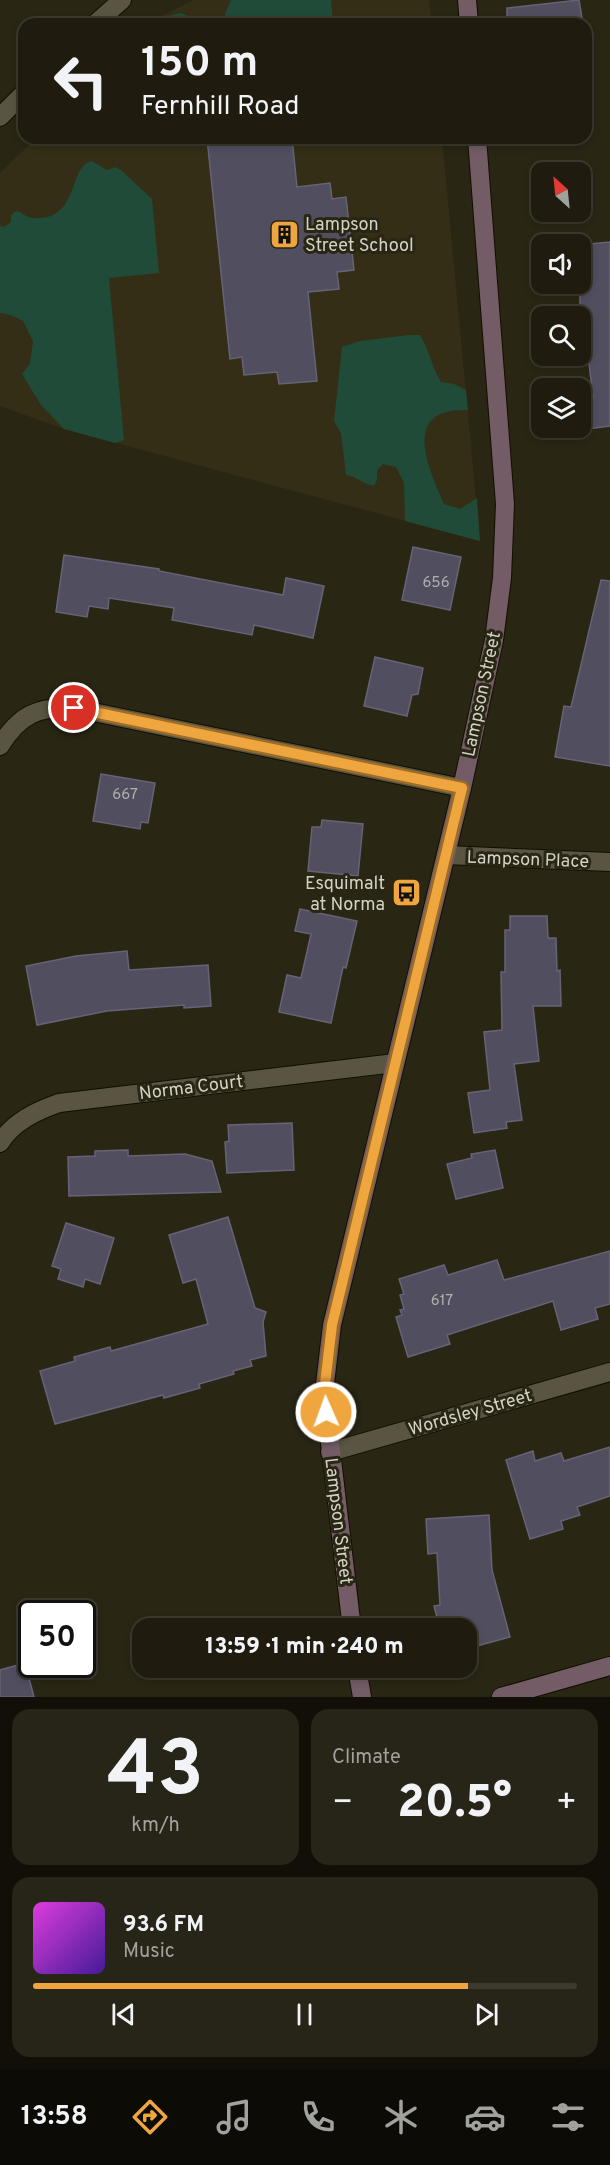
<!DOCTYPE html>
<meta charset="utf-8">
<style>
:root{--surface:#1f1c0f;--page:#272518;--text:#f1f3f6;--muted:#a1a19e;--line:#3c3a2f;--accent:#f0a63f}
body{margin:0;font-family:Overpass,sans-serif;background:var(--page);color:var(--text);height:100vh;display:flex;flex-direction:column;font-size:22px;white-space:nowrap}
*{box-sizing:border-box;margin:0}
p{font-size:20px;color:var(--muted)}
.icon{flex:none;width:33px;height:33px;fill:none;stroke:currentColor;stroke-width:2;stroke-linecap:round;stroke-linejoin:round}
.map{position:relative;height:1697px;overflow:hidden}
.panel{display:flex;flex-direction:column;gap:12px;padding:12px;background:#110f08;flex:1}
.panel>*{flex:none}
.top-card{position:absolute;left:18px;top:18px;width:574px;height:126px;border-radius:18px;box-shadow:0 3px 9px #0003,0 0 0 2px var(--line);background:#1f1c0f;color:var(--text);overflow:hidden}
.needle{width:39px;rotate:333deg}
.fabs{position:absolute;left:531px;top:162px;display:grid;gap:12px}
.fabs a{display:grid;place-items:center;width:60px;height:60px;border-radius:12px;background:var(--surface);box-shadow:0 3px 9px #0003,0 0 0 2px var(--line);font-size:30px}
.speed{position:absolute;left:18px;top:1600px;display:flex;gap:12px;font-size:30px;font-weight:700;text-align:center}
.speed>*{display:grid;place-content:center;width:78px;height:78px;border-radius:50%;background:var(--surface);box-shadow:0 3px 9px #0003,0 0 0 2px var(--line);line-height:1}
.speed .limit{border:3px solid #111;border-radius:9px;background:#fff;color:#111}
.pin{position:absolute;display:grid;place-items:center;width:51px;height:51px;color:#fff;margin:-26px;border:3px solid #fff;border-radius:50%;box-shadow:0 2px 6px #0007}
.me{position:absolute;width:66px;margin:-33px;rotate:358deg;stroke-linejoin:round;filter:drop-shadow(0 0 4px #0008)}
.turn{display:flex;align-items:center;gap:21px;height:126px;padding:0 24px;font-size:27px}
.turn .icon{width:78px;height:78px;stroke-width:2.5}
.turn b{display:block;font-size:42px;line-height:51px}
.big{font-size:45px;font-weight:800;line-height:1.1}
.panel .widget{flex:1;display:flex;flex-direction:column;justify-content:center;gap:9px;min-width:0;padding:0 21px;border-radius:18px;background:var(--page)}
.panel .dial{align-items:center;gap:0}
.dial b{font-size:78px;line-height:1}
.song{display:flex;align-items:center;gap:18px}
.cover{width:72px;height:72px;border-radius:9px;background:linear-gradient(135deg,hsl(300 70% 55%),hsl(260 70% 35%))}
.played{height:6px;border-radius:3px;background:linear-gradient(90deg,var(--accent) 80%,var(--line) 80%)}
.keys{display:flex;justify-content:space-around;direction:ltr}
.heat{display:flex;justify-content:space-between;align-items:center;font-size:33px;direction:ltr}
.panel .tiles{flex:1;display:grid;gap:12px;grid-template-columns:1fr 1fr}
.widget:last-child{grid-column:span 2}
.trip{position:absolute;left:132px;top:1618px;width:345px;height:60px;border-radius:18px;background:var(--surface);box-shadow:0 3px 9px #0003,0 0 0 2px var(--line);font-weight:800;line-height:60px;text-align:center}
.tab-bar{display:flex;height:96px;justify-content:space-around;align-items:center;background:#0c0b06;color:var(--muted)}
.tab-bar .icon{width:42px;height:42px}
.tab-bar .on{color:var(--accent)}
.tab-bar b{font-size:27px;color:var(--text)}
.map>svg:first-child{display:block}
.built{fill:#332e15}
.green{fill:#204b38}
.building{fill:#514e60;stroke:#666377;stroke-width:1.5}
.lines{fill:none;stroke-linecap:round;stroke-linejoin:round}
.street-casing{stroke:#120f01;stroke-width:20}
.secondary-casing{stroke:#120f01;stroke-width:20}
.street{stroke:#595542;stroke-width:18}
.secondary{stroke:#735c66;stroke-width:18}
.route-casing{stroke:#9c6c29;stroke-width:15}
.route{stroke:#f0a63f;stroke-width:10}
.labels{text-anchor:middle;stroke-width:6;stroke-linejoin:round;paint-order:stroke}
.number-label{font-size:15px;fill:#b2b1ac}
.poi-label{font-size:18px;fill:#d3d2c6;stroke:#292614;text-anchor:start}
.street-label{font-size:18px;fill:#d3d2c6;stroke:#292614}
</style>
<div class="map">
<svg width="610" height="1697" viewBox="0 0 610 1697">
<rect width="100%" height="100%" fill="#292614"/>
<g class="built">
<path d="M194 0H429L432 24H152L159 17Z"/>
<path d="M36 138H442L480 541 64 429 0 406V173Z"/>
</g>
<g class="green">
<path d="M231 0H331L333 24H226L229 22 225 14Z"/>
<path d="M181 13 188 16 197 24H152L168 16Z"/>
<path d="M92 161 107 170 115 167 121 170 152 199 159 273 109 278 124 440 115 443 64 429 41 405 22 374 30 364 33 341 23 321 11 315 0 313V226L4 227 11 222V215L16 211C23 212 26 218 33 218 80 222 68 165 92 161Z"/>
<path d="M409 335H420C430 351 431 366 441 382L454 384 466 390 468 410C401 408 427 465 444 504L460 509 477 498 480 541 405 521 404 483 396 467 383 464 377 470V480L374 486C363 484 358 477 346 475L341 433 334 421 342 347 360 341Z"/>
</g>
<g class="building">
<path d="M579 0 583 24H507V8Z"/>
<path d="M207 138H292L297 187 330 183 332 199 346 197 354 270 337 272 339 289 308 292 317 381 279 384 277 372 244 375 242 357 230 359Z"/>
<path d="M610 242V426L580 430V399L593 397 587 347 580 348V245Z"/>
<path d="M413 547 461 557 450 610 402 600Z"/>
<path d="M64 555 159 569V571L283 595 286 578 324 586 313 638 254 625 252 635 172 620 174 608 109 598 108 609 89 606 87 617 56 612Z"/>
<path d="M601 580 610 581V766L555 757 564 706 571 707Z"/>
<path d="M375 657 423 668 418 694 412 695 407 716 364 706Z"/>
<path d="M101 774 155 783 148 823 141 822 140 829 93 821Z"/>
<path d="M322 820 363 824 358 876 308 871 312 827H321Z"/>
<path d="M300 909 357 921 346 968 343 967 331 1023 279 1012 287 975 301 978 311 934 295 931Z"/>
<path d="M510 916H547L548 938H556L557 971 560 970 561 1006H533L539 1061 514 1064 522 1120 506 1122 507 1128 474 1133 468 1093 490 1090 484 1032 502 1030 501 972H505V930H510Z"/>
<path d="M127 951 129 970 208 965 211 1006 184 1008V1005L107 1011 37 1025 26 966 76 956Z"/>
<path d="M292 1123 294 1170 227 1173 225 1142 229 1141 228 1125Z"/>
<path d="M128 1150V1156L185 1154 212 1161 221 1192 69 1196 68 1157 95 1156V1151Z"/>
<path d="M495 1150 503 1188 456 1199 447 1164 472 1158 471 1154Z"/>
<path d="M228 1217 255 1308 266 1312 263 1322 266 1356 250 1360 252 1366 233 1371 234 1374 199 1384 200 1388 164 1398 163 1395 55 1424 40 1371 75 1361 74 1357 110 1347 111 1351 208 1324 196 1279 183 1283 169 1235Z"/>
<path d="M66 1223 114 1238 100 1284 85 1279 83 1287 58 1279 61 1269 52 1266Z"/>
<path d="M610 1251V1304L595 1308 598 1319 561 1330 553 1301 447 1335 450 1344 408 1357 396 1317 402 1315 400 1310 404 1309 400 1295 404 1294 399 1279 444 1265 448 1275 497 1260 504 1280Z"/>
<path d="M610 1447V1496L577 1507 580 1515 561 1521 563 1529 530 1539 506 1460 533 1451 535 1461 561 1453 564 1461Z"/>
<path d="M489 1515 492 1570 510 1637 466 1649V1629H440L434 1606 440 1605 437 1553 428 1554 426 1519Z"/>
<path d="M25 1663 34 1697H0V1670Z"/>
</g>
<g class="lines">
<defs>
<g id="street">
<path d="M95 24 122 0"/>
<path d="M0 117 24 93"/>
<path d="M0 746C19 715 38 706 74 708L462 788"/>
<path d="M446 855 610 862"/>
<path d="M0 1143C13 1122 36 1111 59 1103L395 1063"/>
<path d="M330 1452 610 1372"/>
</g>
<g id="secondary">
<path d="M467 0 469 24"/>
<path d="M352 1629 324 1392 332 1325 462 788 494 640 502 578 505 504 477 138"/>
<path d="M357 1668 362 1697"/>
<path d="M501 1697 610 1666"/>
</g>
</defs>
<use href="#street" class="street-casing"/>
<use href="#secondary" class="secondary-casing"/>
<use href="#street" class="street"/>
<use href="#secondary" class="secondary"/>
</g>
<g class="lines">
<defs>
<path id="route" d="M74 708 462 788 332 1325 324 1392 326 1412"/>
</defs>
<use href="#route" class="route-casing"/>
<use href="#route" class="route"/>
</g>
<defs>
<symbol id="building-square" viewBox="-11 -11 22 22"><rect x="-9" y="-9" width="18" height="18" rx="4" fill="#f0a63f" stroke="#292614"/><path d="M-4-6H4V6H1V3H-1V6H-4ZM-2.5-4.3h1.7v1.8h-1.7ZM.8-4.3h1.7v1.8H.8ZM-2.5-1h1.7V.8h-1.7ZM.8-1h1.7V.8H.8Z" fill="#111"/></symbol>
<symbol id="bus-square" viewBox="-11 -11 22 22"><rect x="-9" y="-9" width="18" height="18" rx="4" fill="#f0a63f" stroke="#292614"/><path d="M-5-6H5V4H4V6H2V4H-2V6H-4V4H-5ZM-3.5-4V0h7V-4ZM-3.5 1.2v1.5H-2V1.2ZM2 1.2v1.5H3.5V1.2Z" fill="#111"/></symbol>
</defs>
<g fill-rule="evenodd">
<use href="#building-square" x="268" y="218" width="33" height="33"/>
<use href="#bus-square" x="390" y="876" width="33" height="33"/>
</g>
<g class="labels">
<g class="number-label">
<text x="436" y="587">656</text>
<text x="125" y="799">667</text>
<text x="442" y="1305">617</text>
</g>
<g class="poi-label">
<text x="305" y="230">Lampson<tspan x="305" dy="21">Street School</tspan></text>
<text x="385" y="889" text-anchor="end">Esquimalt<tspan x="385" dy="21">at Norma</tspan></text>
</g>
<g class="street-label">
<text transform="translate(481 694) rotate(-78)" y="6">Lampson Street</text>
<text transform="translate(528 859) rotate(2)" y="6">Lampson Place</text>
<text transform="translate(191 1087) rotate(-7)" y="6">Norma Court</text>
<text transform="translate(470 1412) rotate(-16)" y="6">Wordsley Street</text>
<text transform="translate(339 1521) rotate(83)" y="6">Lampson Street</text>
</g>
</g>
</svg>
<div class="fabs">
<a><svg class="needle" viewBox="-14 -14 28 28"><path d="M0-13l5 13h-10z" fill="#e53935"/><path d="M0 13l5-13h-10z" fill="#a1a19e"/></svg></a>
<a><svg class="icon" aria-label="sound" viewBox="0 0 24 24"><path d="M4 9h4l5-4v14l-5-4H4zM17 9q2 3 0 6"/></svg></a>
<a><svg class="icon" aria-label="search" viewBox="0 0 24 24"><circle cx="10" cy="10" r="6"/><path d="M15 15l6 6"/></svg></a>
<a><svg class="icon" aria-label="layers" viewBox="0 0 24 24"><path d="M12 4l9 5-9 5-9-5zM3 14l9 5 9-5"/></svg></a>
</div>
<div class="speed"><div class="limit">50</div></div>
<div class="pin" style="left:74px;top:708px;background:#d93025"><svg class="icon" aria-label="arrive" viewBox="0 0 24 24"><path d="M6 21V4h12l-3 4 3 4H6"/></svg></div>
<svg class="me" style="left:326px;top:1412px" viewBox="-20 -20 40 40"><circle r="17" fill="#f0a63f" stroke="#fff" stroke-width="3"/><path d="M0-11L8 9 0 5-8 9z" fill="#fff"/></svg>
<div class="trip">13:59 · 1 min · 240 m</div>
<div class="top-card">
<div class="turn"><svg class="icon" aria-label="left" viewBox="0 0 24 24"><path d="M17 20v-9H6M10 6l-5 5 5 5"/></svg><div><b>150 m</b>Fernhill Road</div></div>
</div>
</div>
<section class="panel">
<div class="tiles">
<div class="widget dial"><b>43</b><p>km/h</p></div>
<div class="widget"><p>Climate</p>
<div class="heat"><a>−</a><b class="big">20.5°</b><a>+</a></div>
</div>
<div class="widget">
<div class="song"><i class="cover"></i><div><b>93.6 FM</b><p>Music</p></div></div>
<div class="played"></div>
<div class="keys"><svg class="icon" aria-label="previous" viewBox="0 0 24 24"><path d="M18 5L8 12l10 7zM5 5v14"/></svg><svg class="icon" aria-label="pause" viewBox="0 0 24 24"><path d="M8 5v14M16 5v14"/></svg><svg class="icon" aria-label="next" viewBox="0 0 24 24"><path d="M6 5l10 7-10 7zM19 5v14"/></svg></div>
</div>
</div>
</section>
<nav class="tab-bar">
<b>13:58</b>
<svg class="icon on" aria-label="directions" viewBox="0 0 24 24"><path d="M12 3l9 9-9 9-9-9zM9 14v-3h6M13 9l2 2-2 2"/></svg>
<svg class="icon" aria-label="music" viewBox="0 0 24 24"><path d="M9 18V5l10-2v13"/><circle cx="6" cy="18" r="3"/><circle cx="16" cy="16" r="3"/></svg>
<svg class="icon" aria-label="phone" viewBox="0 0 24 24"><path d="M5 4h4l2 5-3 2q2 4 5 5l2-3 5 2v4C11 20 4 13 5 4z"/></svg>
<svg class="icon" aria-label="climate" viewBox="0 0 24 24"><path d="M12 3v18M4 7l16 10M4 17L20 7"/></svg>
<svg class="icon" aria-label="car" viewBox="0 0 24 24"><path d="M5 17H2v-5l4-1 3-4h7l3 4 3 1v5h-3M9 17h6M6 11h13"/><circle cx="7" cy="17" r="2"/><circle cx="17" cy="17" r="2"/></svg>
<svg class="icon" aria-label="filters" viewBox="0 0 24 24"><path d="M4 7h16M4 17h16"/><circle cx="9" cy="7" r="2"/><circle cx="15" cy="17" r="2"/></svg>
</nav>
